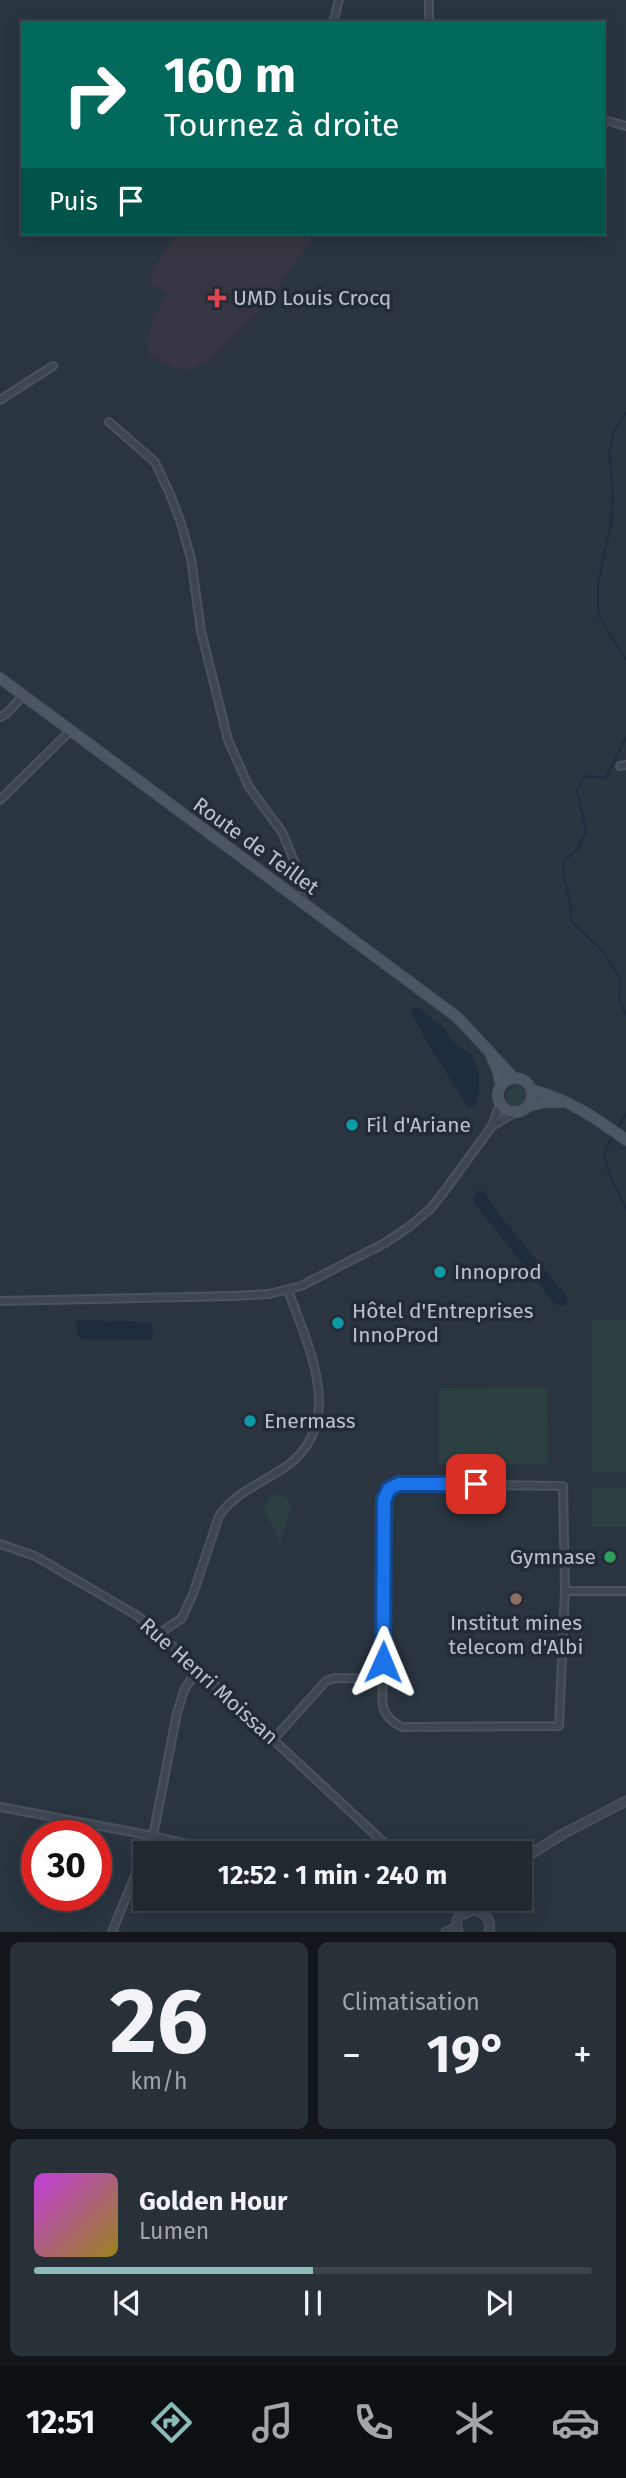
<!DOCTYPE html>
<html lang="fr">
<meta charset="utf-8">
<style>
:root{--surface:#202830;--page:#283038;--text:#f1f3f6;--muted:#a2a6ab;--line:#3d444c;--accent:#8bbbb9}
body{margin:0;font-family:"Fira Sans",sans-serif;background:var(--page);color:var(--text);height:100vh;display:flex;flex-direction:column;font-size:26px;white-space:nowrap}
*{box-sizing:border-box;margin:0}
p{font-size:23px;color:var(--muted)}
.icon{flex:none;width:38px;height:38px;fill:none;stroke:currentColor;stroke-width:2;stroke-linecap:round;stroke-linejoin:round}
.map{position:relative;height:1932px;overflow:hidden}
.sheet{display:flex;flex-direction:column;gap:10px;padding:10px;background:#12161a;flex:1}
.sheet>*{flex:none}
.top-card{position:absolute;left:21px;top:21px;width:584px;height:214px;border-radius:0px;box-shadow:0 4px 18px #0003,0 0 0 2px var(--line);background:#00695c;color:#fff;overflow:hidden}
.speed{position:absolute;left:21px;top:1820px;display:flex;gap:14px;font-size:35px;font-weight:700;text-align:center}
.speed>*{display:grid;place-content:center;width:91px;height:91px;border-radius:50%;background:var(--surface);box-shadow:0 4px 18px #0003,0 0 0 2px var(--line);line-height:1}
.speed .limit{border:10px solid #d22;background:#fff;color:#111}
.pin{position:absolute;display:grid;place-items:center;width:60px;height:60px;color:#fff;margin:-30px;border-radius:14px;box-shadow:0 4px 10px #0006}
.me{position:absolute;width:77px;margin:-38px;rotate:1deg;stroke-linejoin:round;filter:drop-shadow(0 0 5px #0008)}
.turn{display:flex;align-items:center;gap:24px;height:147px;padding:0 28px;font-size:32px}
.turn .icon{width:91px;height:91px;stroke-width:2.5}
.turn b{display:block;font-size:49px;line-height:60px}
.then{display:flex;align-items:center;height:66px;padding:0 28px;background:#0003;gap:14px;font-size:26px}
.big{font-size:52px;font-weight:700;line-height:1.1}
.sheet .tile{flex:1;display:flex;flex-direction:column;justify-content:center;gap:10px;min-width:0;padding:0 24px;border-radius:10px;background:var(--page)}
.sheet .dial{align-items:center;gap:0}
.dial b{font-size:91px;line-height:1}
.song{display:flex;align-items:center;gap:21px}
.cover{width:84px;height:84px;border-radius:10px;background:linear-gradient(135deg,hsl(290 70% 55%),hsl(50 70% 35%))}
.played{height:7px;border-radius:4px;background:linear-gradient(90deg,var(--accent) 50%,var(--line) 50%)}
.keys{display:flex;justify-content:space-around;direction:ltr}
.heat{display:flex;justify-content:space-between;align-items:center;font-size:38px;direction:ltr}
.sheet .tiles{flex:1;display:grid;gap:10px;grid-template-columns:1fr 1fr}
.tile:last-child{grid-column:span 2}
.trip{position:absolute;left:133px;top:1841px;width:399px;height:70px;border-radius:0px;background:var(--surface);box-shadow:0 4px 18px #0003,0 0 0 2px var(--line);font-weight:700;line-height:70px;text-align:center}
.menu{display:flex;height:112px;justify-content:space-around;align-items:center;background:#0d1013;color:var(--muted)}
.menu .icon{width:49px;height:49px}
.menu .current{color:var(--accent)}
.menu b{font-size:32px;color:var(--text)}
.map>svg:first-child{display:block}
.medical{fill:#373642}
.green{fill:#2c4042}
.water{fill:#1e2c3e}
.lines{fill:none;stroke-linecap:round;stroke-linejoin:round}
.stream{stroke:#1e2c3e;stroke-width:2}
.minor-casing{stroke:#4b525d;stroke-width:10}
.tertiary-casing{stroke:#4b525d;stroke-width:11}
.secondary-casing{stroke:#4b525d;stroke-width:12}
.minor{stroke:#3e4751;stroke-width:6}
.tertiary{stroke:#3e4751;stroke-width:8}
.secondary{stroke:#4d5663;stroke-width:9}
.route-casing{stroke:#114b97;stroke-width:18}
.route{stroke:#1a73e8;stroke-width:12}
.health-dot{fill:#e0444e;stroke:#232b36;stroke-width:2.5}
.culture-dot{fill:#0f9aa8;stroke:#232b36;stroke-width:2.5}
.leisure-dot{fill:#2e9e5b;stroke:#232b36;stroke-width:2.5}
.education-dot{fill:#8d6e63;stroke:#232b36;stroke-width:2.5}
.labels{text-anchor:middle;stroke-width:7;stroke-linejoin:round;paint-order:stroke}
.poi-label{font-size:21px;fill:#bbc2cb;stroke:#232b36;text-anchor:start}
.street-label{font-size:21px;fill:#bbc2cb;stroke:#232b36}
</style>
<div class="map">
<svg width="626" height="1932" viewBox="0 0 626 1932">
<rect width="100%" height="100%" fill="#2a3540"/>
<path class="medical" d="M179 233H313L308 244 267 303 210 360 192 369 174 368 164 363 148 353 146 343 150 328 167 294 148 282 167 247Z"/>
<g class="green">
<circle cx="516" cy="1096" r="10"/>
<rect x="592" y="1320" width="34" height="152"/>
<path d="M547 1387 548 1464H439V1388Z"/>
<rect x="592" y="1488" width="34" height="39"/>
<path d="M276 1494 287 1498 291 1508 280 1545 274 1528 264 1512 267 1499Z"/>
</g>
<g class="water">
<path d="M417 1007 444 1028 452 1040 473 1057 479 1073V1094L475 1106 469 1109 430 1047 411 1013 412 1009Z"/>
<path d="M479 1190 484 1192 505 1222 565 1294 568 1300 565 1305 560 1306 554 1303 474 1203 473 1198Z"/>
<path d="M79 1320 146 1322 152 1324 153 1335 151 1340 81 1339 77 1333 75 1322Z"/>
</g>
<g class="lines">
<g class="stream">
<path d="M626 412 615 429 609 451 613 495 611 526 604 553 598 586V607L600 618 626 660"/>
<path d="M626 737 606 778 585 776 577 790 586 831 580 846 564 861 563 872 571 907 570 916 573 923 603 951 621 980 619 999 626 1015"/>
<path d="M617 1131 626 1113"/>
<path d="M611 1139 604 1154 609 1173 626 1209"/>
</g>
<defs>
<g id="minor">
<path d="M429 0V23"/>
<path d="M333 23 339 0"/>
<path d="M604 120 626 126"/>
<path d="M0 400 53 366"/>
<path d="M109 422 155 462 170 494 181 523 191 559 201 631 228 740 249 787 282 832 305 887 301 901"/>
<path d="M0 717 6 714 23 696"/>
<path d="M620 766 626 765"/>
<path d="M0 800 70 731"/>
<path d="M492 1126 514 1113"/>
<path d="M0 1301 233 1296 269 1294 301 1286 385 1243 410 1226 430 1209 443 1193 492 1126 500 1104"/>
<path d="M0 1544 35 1556 136 1615 151 1626 395 1853"/>
<path d="M565 1591H626"/>
<path d="M160 1633 182 1618 193 1594 219 1516C236 1491 265 1482 288 1465 347 1421 307 1344 288 1290"/>
<path d="M273 1740 326 1681 334 1678 383 1679 384 1500 389 1489 399 1484 563 1486 565 1591 559 1726 402 1727C378 1715 382 1703 383 1679"/>
<path d="M0 1807 153 1836 227 1853"/>
<path d="M147 1853 153 1836 177 1713 185 1688 199 1669"/>
<path d="M448 1899 462 1914"/>
<path d="M112 1932 134 1878 145 1859"/>
</g>
<g id="tertiary">
<path d="M520 1861 561 1835 626 1801"/>
<path d="M474 1909C485 1914 492 1918 489 1932"/>
<path d="M446 1932 456 1928"/>
<path d="M458 1932C453 1913 463 1916 474 1909 477 1907 479 1902 482 1899"/>
</g>
<g id="secondary">
<path d="M0 678 457 1017 514 1078"/>
<path d="M492 1058 498 1071 501 1086"/>
<circle cx="515" cy="1095" r="17"/>
<path d="M532 1090C568 1099 596 1118 626 1140"/>
<path d="M529 1106 545 1102H563"/>
</g>
</defs>
<use href="#minor" class="minor-casing"/>
<use href="#tertiary" class="tertiary-casing"/>
<use href="#secondary" class="secondary-casing"/>
<use href="#minor" class="minor"/>
<use href="#tertiary" class="tertiary"/>
<use href="#secondary" class="secondary"/>
</g>
<g class="lines">
<defs>
<path id="route" d="M383 1662 384 1500 389 1489 399 1484H476"/>
</defs>
<use href="#route" class="route-casing"/>
<use href="#route" class="route"/>
</g>
<path class="health-dot" d="M213.5 287.5h7v7h7v7h-7v7h-7v-7h-7v-7h7z"/>
<g class="culture-dot">
<circle cx="352" cy="1125" r="7"/>
<circle cx="440" cy="1272" r="7"/>
<circle cx="338" cy="1323" r="7"/>
<circle cx="250" cy="1421" r="7"/>
</g>
<circle class="leisure-dot" cx="610" cy="1557" r="7"/>
<circle class="education-dot" cx="516" cy="1599" r="7"/>
<g class="labels">
<g class="poi-label">
<text x="233" y="305">UMD Louis Crocq</text>
<text x="366" y="1132">Fil d'Ariane</text>
<text x="454" y="1279">Innoprod</text>
<text x="352" y="1318">Hôtel d'Entreprises<tspan x="352" dy="24">InnoProd</tspan></text>
<text x="264" y="1428">Enermass</text>
<text x="596" y="1564" text-anchor="end">Gymnase</text>
<text x="516" y="1630" text-anchor="middle">Institut mines<tspan x="516" dy="24">telecom d'Albi</tspan></text>
</g>
<g class="street-label">
<text transform="translate(256 846) rotate(36)" y="7">Route de Teillet</text>
<text transform="translate(209 1681) rotate(42)" y="7">Rue Henri Moissan</text>
</g>
</g>
</svg>
<div class="speed"><div class="limit">30</div></div>
<div class="pin" style="left:476px;top:1484px;background:#d93025"><svg class="icon" aria-label="arrive" viewBox="0 0 24 24"><path d="M6 21V4h12l-3 4 3 4H6"/></svg></div>
<svg class="me" style="left:383px;top:1662px" viewBox="-20 -20 40 40"><path d="M0-17L14 15 0 8-14 15z" fill="#1a73e8" stroke="#fff" stroke-width="4"/></svg>
<div class="trip">12:52 · 1 min · 240 m</div>
<div class="top-card">
<div class="turn"><svg class="icon" aria-label="right" viewBox="0 0 24 24"><path d="M7 20v-9h11M14 6l5 5-5 5"/></svg><div><b>160 m</b>Tournez à droite</div></div>
<div class="then">Puis<svg class="icon" aria-label="arrive" viewBox="0 0 24 24"><path d="M6 21V4h12l-3 4 3 4H6"/></svg></div>
</div>
</div>
<section class="sheet">
<div class="tiles">
<div class="tile dial"><b>26</b><p>km/h</p></div>
<div class="tile"><p>Climatisation</p>
<div class="heat"><a>−</a><b class="big">19°</b><a>+</a></div>
</div>
<div class="tile">
<div class="song"><i class="cover"></i><div><b>Golden Hour</b><p>Lumen</p></div></div>
<div class="played"></div>
<div class="keys"><svg class="icon" aria-label="previous" viewBox="0 0 24 24"><path d="M18 5L8 12l10 7zM5 5v14"/></svg><svg class="icon" aria-label="pause" viewBox="0 0 24 24"><path d="M8 5v14M16 5v14"/></svg><svg class="icon" aria-label="next" viewBox="0 0 24 24"><path d="M6 5l10 7-10 7zM19 5v14"/></svg></div>
</div>
</div>
</section>
<nav class="menu">
<b>12:51</b>
<svg class="icon current" aria-label="directions" viewBox="0 0 24 24"><path d="M12 3l9 9-9 9-9-9zM9 14v-3h6M13 9l2 2-2 2"/></svg>
<svg class="icon" aria-label="music" viewBox="0 0 24 24"><path d="M9 18V5l10-2v13"/><circle cx="6" cy="18" r="3"/><circle cx="16" cy="16" r="3"/></svg>
<svg class="icon" aria-label="phone" viewBox="0 0 24 24"><path d="M5 4h4l2 5-3 2q2 4 5 5l2-3 5 2v4C11 20 4 13 5 4z"/></svg>
<svg class="icon" aria-label="climate" viewBox="0 0 24 24"><path d="M12 3v18M4 7l16 10M4 17L20 7"/></svg>
<svg class="icon" aria-label="car" viewBox="0 0 24 24"><path d="M5 17H2v-5l4-1 3-4h7l3 4 3 1v5h-3M9 17h6M6 11h13"/><circle cx="7" cy="17" r="2"/><circle cx="17" cy="17" r="2"/></svg>
</nav>
